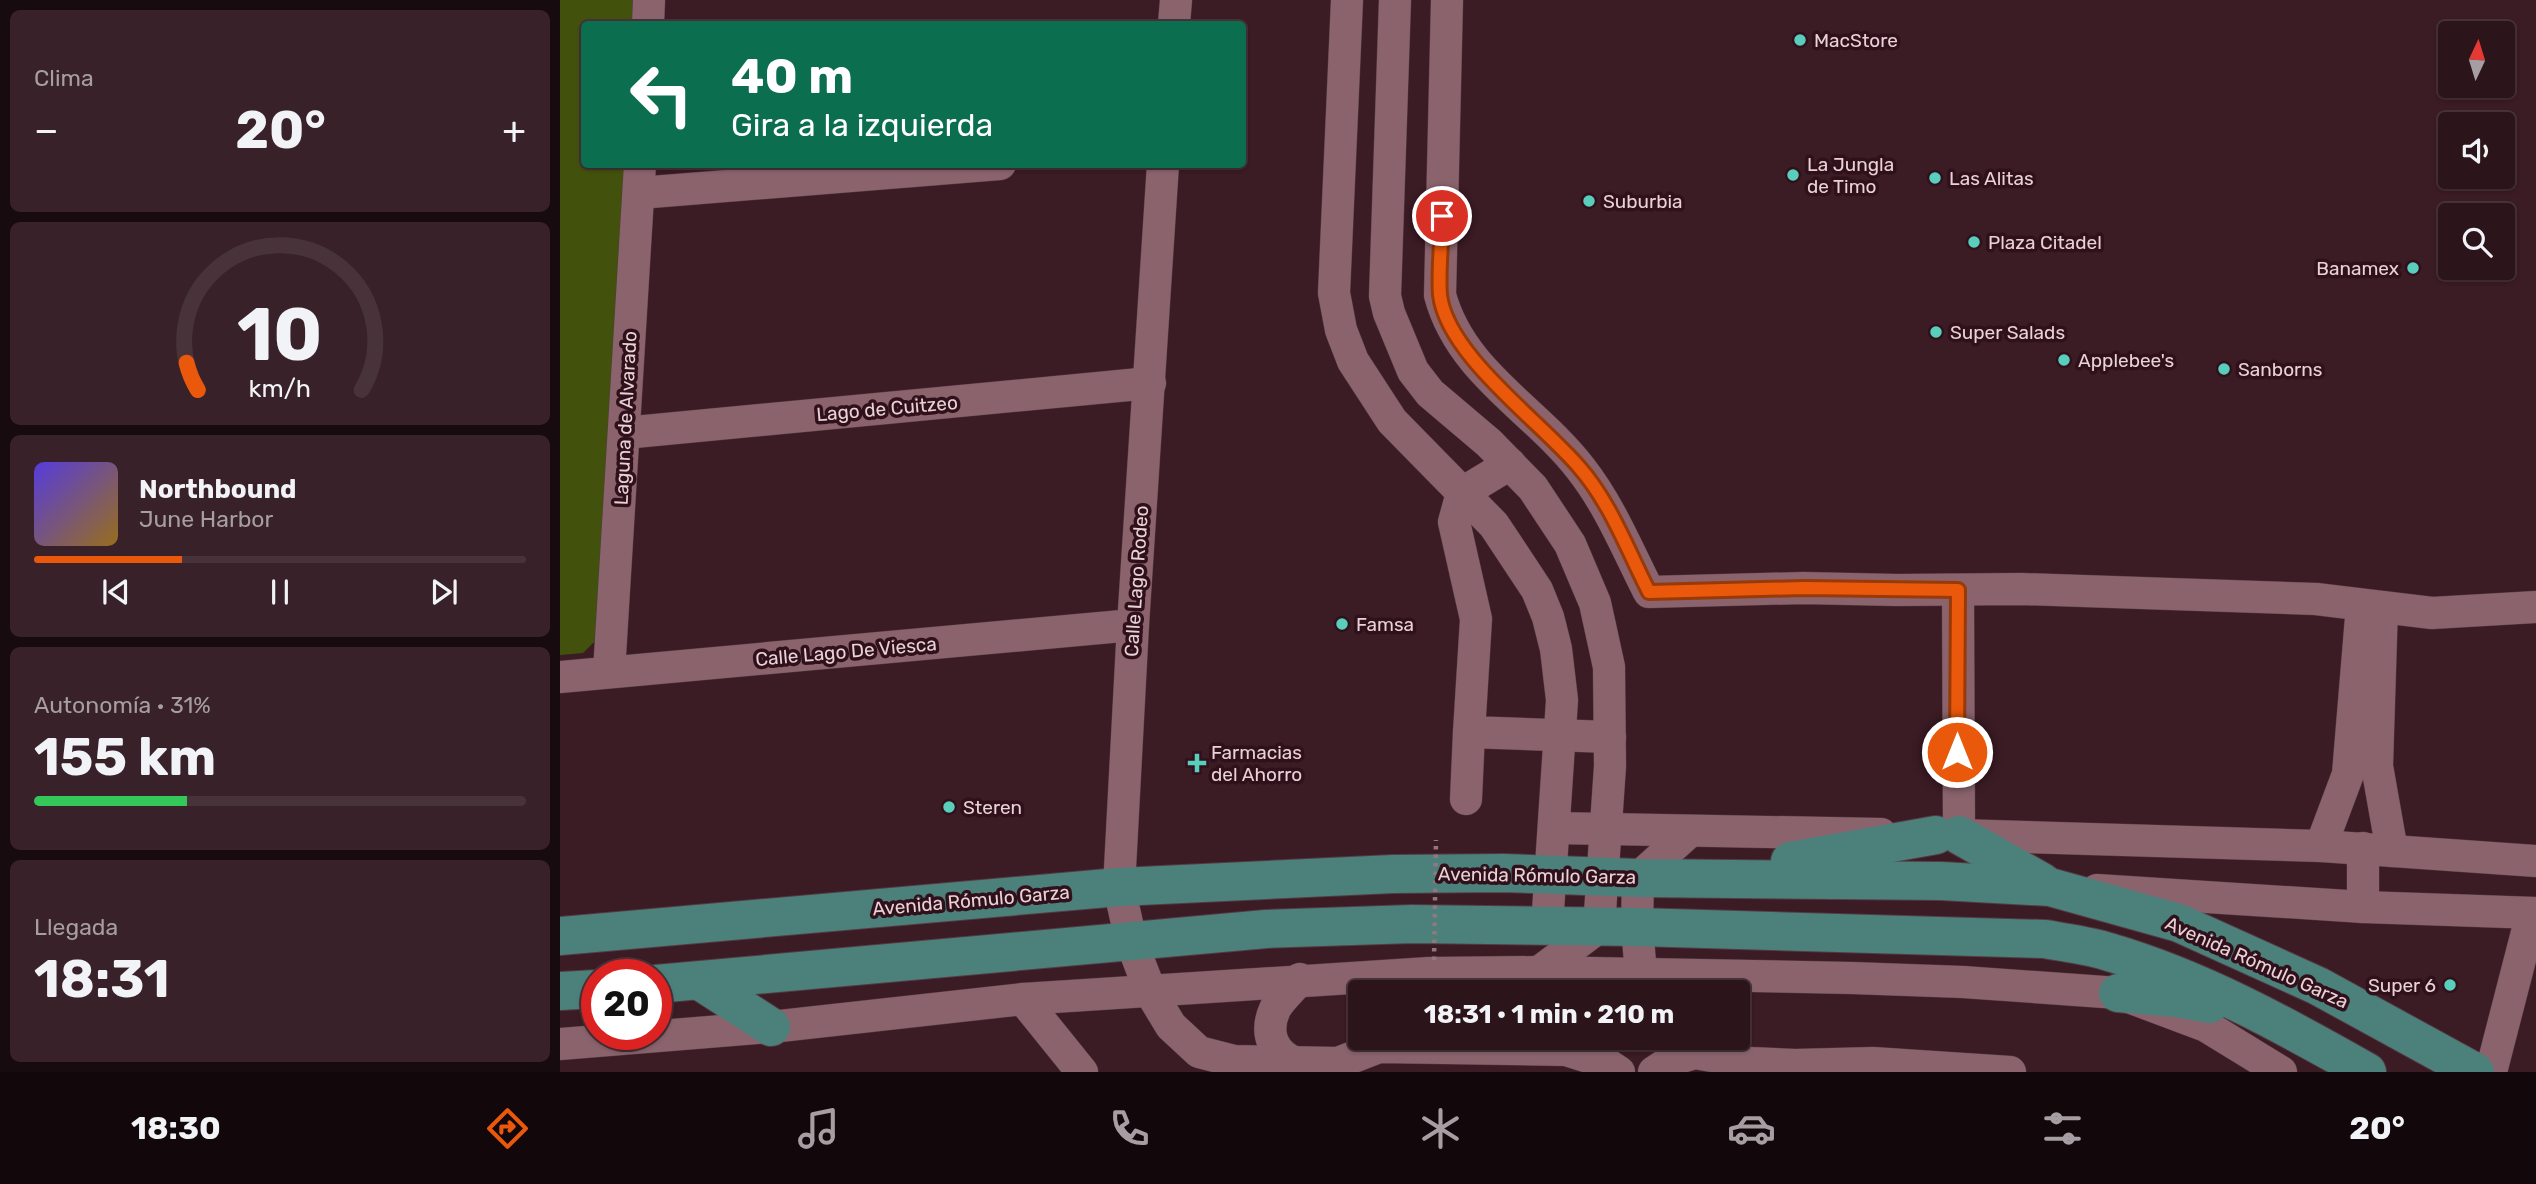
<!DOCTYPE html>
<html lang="es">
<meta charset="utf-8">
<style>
:root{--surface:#2c141b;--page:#382128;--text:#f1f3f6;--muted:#a69ea3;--line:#48333a;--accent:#ea580c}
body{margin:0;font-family:Rubik,sans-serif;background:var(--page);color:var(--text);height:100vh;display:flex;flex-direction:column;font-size:26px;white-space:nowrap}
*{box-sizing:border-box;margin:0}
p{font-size:23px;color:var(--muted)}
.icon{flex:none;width:38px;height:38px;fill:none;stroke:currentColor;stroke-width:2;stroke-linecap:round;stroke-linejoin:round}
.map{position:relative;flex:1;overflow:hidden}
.panel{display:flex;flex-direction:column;gap:10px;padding:10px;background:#180b0f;width:560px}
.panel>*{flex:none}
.top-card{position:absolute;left:21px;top:21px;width:665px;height:147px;border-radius:7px;box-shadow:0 2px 5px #0004,0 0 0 2px var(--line);background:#0b6e4f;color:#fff;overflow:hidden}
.needle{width:46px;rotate:4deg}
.controls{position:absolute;left:1878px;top:21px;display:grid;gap:14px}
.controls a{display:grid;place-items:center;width:77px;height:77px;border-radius:7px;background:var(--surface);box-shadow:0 2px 5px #0004,0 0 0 2px var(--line);font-size:35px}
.speed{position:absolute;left:21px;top:959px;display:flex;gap:14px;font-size:35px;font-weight:700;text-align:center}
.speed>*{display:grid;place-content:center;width:91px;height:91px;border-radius:50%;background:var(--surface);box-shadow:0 2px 5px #0004,0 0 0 2px var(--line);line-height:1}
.speed .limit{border:10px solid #d22;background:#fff;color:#111}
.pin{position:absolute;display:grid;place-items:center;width:60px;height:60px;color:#fff;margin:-30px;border:4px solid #fff;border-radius:50%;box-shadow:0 2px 7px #0007}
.me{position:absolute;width:77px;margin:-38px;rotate:0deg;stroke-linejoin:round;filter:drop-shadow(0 0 5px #0008)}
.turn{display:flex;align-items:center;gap:24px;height:147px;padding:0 35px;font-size:32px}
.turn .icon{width:91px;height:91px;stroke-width:2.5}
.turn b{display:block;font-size:49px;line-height:60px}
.big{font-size:52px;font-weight:700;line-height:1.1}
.panel .card{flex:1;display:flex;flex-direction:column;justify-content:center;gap:10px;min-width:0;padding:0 24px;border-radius:10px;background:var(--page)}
.panel .dial{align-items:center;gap:0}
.dial svg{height:182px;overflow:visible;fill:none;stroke:var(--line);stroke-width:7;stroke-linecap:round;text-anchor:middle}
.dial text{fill:var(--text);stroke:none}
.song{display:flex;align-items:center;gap:21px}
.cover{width:84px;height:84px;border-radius:10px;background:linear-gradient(135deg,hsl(250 70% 55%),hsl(40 70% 35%))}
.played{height:7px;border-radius:4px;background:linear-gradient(90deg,var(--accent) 30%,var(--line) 30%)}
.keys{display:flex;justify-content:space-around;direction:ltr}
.heat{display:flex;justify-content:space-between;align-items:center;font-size:38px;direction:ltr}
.charge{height:10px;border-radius:5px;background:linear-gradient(90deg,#34c759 31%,var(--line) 0)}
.trip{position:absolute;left:788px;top:980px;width:402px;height:70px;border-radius:7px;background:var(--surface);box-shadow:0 2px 5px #0004,0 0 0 2px var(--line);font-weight:700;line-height:70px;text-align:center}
.tabs{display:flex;height:112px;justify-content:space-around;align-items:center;background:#12080b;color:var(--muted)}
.tabs .icon{width:49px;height:49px}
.tabs .active{color:var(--accent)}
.tabs b{font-size:32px;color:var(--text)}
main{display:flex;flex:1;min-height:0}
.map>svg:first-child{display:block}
.green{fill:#42520c}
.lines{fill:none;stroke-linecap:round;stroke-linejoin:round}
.minor-casing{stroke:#543a42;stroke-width:33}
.major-casing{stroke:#543a42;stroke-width:40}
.minor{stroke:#8a636d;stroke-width:32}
.major{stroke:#4b807b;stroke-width:38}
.path-bridge{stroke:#92777e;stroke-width:4.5;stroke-dasharray:3.5 5;stroke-linecap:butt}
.route-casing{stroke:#983908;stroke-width:18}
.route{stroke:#ea580c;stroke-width:12}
.poi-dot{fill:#5acebd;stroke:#30111b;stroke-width:2.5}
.labels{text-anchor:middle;stroke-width:7;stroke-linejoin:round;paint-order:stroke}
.poi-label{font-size:19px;fill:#e8d2d7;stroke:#30111b;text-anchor:start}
.street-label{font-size:19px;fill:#e8d2d7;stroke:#30111b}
</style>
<main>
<section class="panel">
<div class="card"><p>Clima</p>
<div class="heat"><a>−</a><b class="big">20°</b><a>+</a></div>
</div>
<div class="card dial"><svg viewBox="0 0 100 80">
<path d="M14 69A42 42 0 1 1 86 69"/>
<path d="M14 69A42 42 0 0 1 9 57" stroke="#ea580c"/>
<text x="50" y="56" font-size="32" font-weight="700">10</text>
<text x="50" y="72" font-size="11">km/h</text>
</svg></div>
<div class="card">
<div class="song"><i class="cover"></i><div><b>Northbound</b><p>June Harbor</p></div></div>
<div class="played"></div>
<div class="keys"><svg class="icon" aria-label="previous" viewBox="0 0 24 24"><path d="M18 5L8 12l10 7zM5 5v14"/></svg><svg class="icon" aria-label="pause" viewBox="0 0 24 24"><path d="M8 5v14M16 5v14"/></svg><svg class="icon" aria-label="next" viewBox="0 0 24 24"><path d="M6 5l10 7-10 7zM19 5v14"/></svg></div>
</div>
<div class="card"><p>Autonomía · 31%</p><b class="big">155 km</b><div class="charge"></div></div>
<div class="card"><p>Llegada</p><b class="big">18:31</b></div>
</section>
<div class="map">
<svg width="1976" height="1072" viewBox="0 0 1976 1072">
<rect width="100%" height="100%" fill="#3b1b24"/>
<path class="green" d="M0 0H81L80 24H24V164L70 165 37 639 23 653 0 655Z"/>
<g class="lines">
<defs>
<g id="minor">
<path d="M787 0 774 293 781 330 793 361 832 421 934 525 977 590 988 617 996 649 1002 700 987 926"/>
<path d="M835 0 825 296 829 313 853 371 870 393 929 443 973 488 1010 544 1035 603 1049 667 1050 766 1039 927 979 972"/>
<path d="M887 0 880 295C901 373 975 409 1021 469 1050 506 1068 551 1089 592L1243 588 1337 590 1462 589 1756 599 1872 613 1976 607"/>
<path d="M88 24 89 0"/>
<path d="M614 24 616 0"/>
<path d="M603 164 573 625 559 887 571 941 591 993 611 1026 639 1052 674 1061 778 1063 819 1047 1006 1050 1044 1062 1059 1072"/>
<path d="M79 193 440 164"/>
<path d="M64 433 590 383"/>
<path d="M950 464 902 493 894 522 916 619 909 732 1050 737"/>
<path d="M1398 590 1399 835"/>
<path d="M1822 607 1817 766 1832 851"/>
<path d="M49 672 80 164"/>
<path d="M0 677 573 625"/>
<path d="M906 799 909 732"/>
<path d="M994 828 1321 834"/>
<path d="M1398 835 1761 846 1976 861"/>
<path d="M1761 846 1788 774 1802 605"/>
<path d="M1803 848V907"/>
<path d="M1537 890 1803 907 1976 913"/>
<path d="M1081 974 1077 927 1078 878 1130 831"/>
<path d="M463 999 522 1072"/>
<path d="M0 1044 211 1027 463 999 869 973 979 972 1292 978 1403 982 1558 993 1646 1026 1721 1072"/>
<path d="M736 1063C713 1054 704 1033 715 1009 720 999 732 989 740 979"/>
<path d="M1094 1072 1112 1060 1135 1053 1191 1063 1235 1065 1313 1063 1450 1072"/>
<path d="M1931 1072 1972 913"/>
</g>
<g id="major">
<path d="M1399 835 1482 882"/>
<path d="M1230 861 1376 835"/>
<path d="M0 936 559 887 833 874 943 873 1078 878 1381 881 1490 887 1619 923 1758 986 1915 1072"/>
<path d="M140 981 211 1027"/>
<path d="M96 984 706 929 852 924 1077 927 1485 939C1506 943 1528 945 1549 952 1641 979 1724 1025 1807 1072"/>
<path d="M0 991 37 989"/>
<path d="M1558 993 1616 998 1650 1004"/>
</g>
</defs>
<use href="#minor" class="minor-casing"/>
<use href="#major" class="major-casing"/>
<use href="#minor" class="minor"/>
<use href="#major" class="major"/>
<path class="path-bridge" d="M874 960 876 840"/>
</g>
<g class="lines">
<defs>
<path id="route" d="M882 216C882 241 878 271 880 295 887 355 981 422 1019 467 1050 502 1068 551 1089 592L1244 588 1398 590 1397 752"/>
</defs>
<use href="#route" class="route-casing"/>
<use href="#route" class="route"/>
</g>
<g class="poi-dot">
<circle cx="1240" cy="40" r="7"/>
<circle cx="1233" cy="175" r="7"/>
<circle cx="1375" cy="178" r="7"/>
<circle cx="1029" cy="201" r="7"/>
<circle cx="1414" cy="242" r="7"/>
<circle cx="1853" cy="268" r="7"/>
<circle cx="1376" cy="332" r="7"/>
<circle cx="1504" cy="360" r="7"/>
<circle cx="1664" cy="369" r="7"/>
<circle cx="782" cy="624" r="7"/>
<path d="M633.5 752.5h7v7h7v7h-7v7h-7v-7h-7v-7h7z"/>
<circle cx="389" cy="807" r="7"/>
<circle cx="1890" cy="985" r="7"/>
</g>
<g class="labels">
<g class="poi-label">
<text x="1254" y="47">MacStore</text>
<text x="1247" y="171">La Jungla<tspan x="1247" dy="22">de Timo</tspan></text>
<text x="1389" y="185">Las Alitas</text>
<text x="1043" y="208">Suburbia</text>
<text x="1428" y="249">Plaza Citadel</text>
<text x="1839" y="275" text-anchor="end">Banamex</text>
<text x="1390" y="339">Super Salads</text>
<text x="1518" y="367">Applebee's</text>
<text x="1678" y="376">Sanborns</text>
<text x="796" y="631">Famsa</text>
<text x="651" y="759">Farmacias<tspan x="651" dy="22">del Ahorro</tspan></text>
<text x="403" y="814">Steren</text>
<text x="1876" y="992" text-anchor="end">Super 6</text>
</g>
<g class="street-label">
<text transform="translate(327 408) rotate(-5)" y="7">Lago de Cuitzeo</text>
<text transform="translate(65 418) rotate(-87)" y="7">Laguna de Alvarado</text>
<text transform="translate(576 581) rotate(-86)" y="7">Calle Lago Rodeo</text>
<text transform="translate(286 651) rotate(-5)" y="7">Calle Lago De Viesca</text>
<text transform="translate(977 875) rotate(1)" y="7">Avenida Rómulo Garza</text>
<text transform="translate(411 900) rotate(-5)" y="7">Avenida Rómulo Garza</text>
<text transform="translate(1697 962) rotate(24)" y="7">Avenida Rómulo Garza</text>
</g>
</g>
</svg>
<div class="controls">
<a><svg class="needle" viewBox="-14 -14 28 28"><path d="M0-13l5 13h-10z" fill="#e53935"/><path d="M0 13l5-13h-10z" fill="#a69ea3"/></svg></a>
<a><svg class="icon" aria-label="sound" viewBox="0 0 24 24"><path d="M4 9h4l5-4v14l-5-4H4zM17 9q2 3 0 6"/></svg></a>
<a><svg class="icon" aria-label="search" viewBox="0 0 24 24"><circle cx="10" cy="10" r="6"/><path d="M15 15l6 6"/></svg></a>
</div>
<div class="speed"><div class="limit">20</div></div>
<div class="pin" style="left:882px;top:216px;background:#d93025"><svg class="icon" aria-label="arrive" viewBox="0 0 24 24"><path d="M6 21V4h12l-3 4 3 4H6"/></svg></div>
<svg class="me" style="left:1397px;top:752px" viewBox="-20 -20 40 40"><circle r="17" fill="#ea580c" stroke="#fff" stroke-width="3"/><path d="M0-11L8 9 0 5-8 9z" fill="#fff"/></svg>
<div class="trip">18:31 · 1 min · 210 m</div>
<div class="top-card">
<div class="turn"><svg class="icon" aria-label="left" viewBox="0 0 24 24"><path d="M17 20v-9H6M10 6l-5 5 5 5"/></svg><div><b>40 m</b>Gira a la izquierda</div></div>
</div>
</div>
</main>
<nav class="tabs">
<b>18:30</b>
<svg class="icon active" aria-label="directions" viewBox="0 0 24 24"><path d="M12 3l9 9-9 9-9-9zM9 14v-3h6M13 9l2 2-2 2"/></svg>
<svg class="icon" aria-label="music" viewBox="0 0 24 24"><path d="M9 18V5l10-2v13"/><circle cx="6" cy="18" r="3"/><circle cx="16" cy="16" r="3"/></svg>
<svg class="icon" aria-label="phone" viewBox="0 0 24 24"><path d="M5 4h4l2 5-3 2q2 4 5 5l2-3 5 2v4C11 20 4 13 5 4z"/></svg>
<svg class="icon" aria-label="climate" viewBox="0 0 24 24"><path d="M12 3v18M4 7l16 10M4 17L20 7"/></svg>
<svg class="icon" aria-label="car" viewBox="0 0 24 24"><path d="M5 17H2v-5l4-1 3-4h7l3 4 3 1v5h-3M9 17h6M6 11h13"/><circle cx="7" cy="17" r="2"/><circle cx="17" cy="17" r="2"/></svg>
<svg class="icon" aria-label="filters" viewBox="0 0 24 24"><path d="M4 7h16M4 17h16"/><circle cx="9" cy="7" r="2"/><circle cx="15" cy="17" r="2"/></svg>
<b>20°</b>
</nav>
